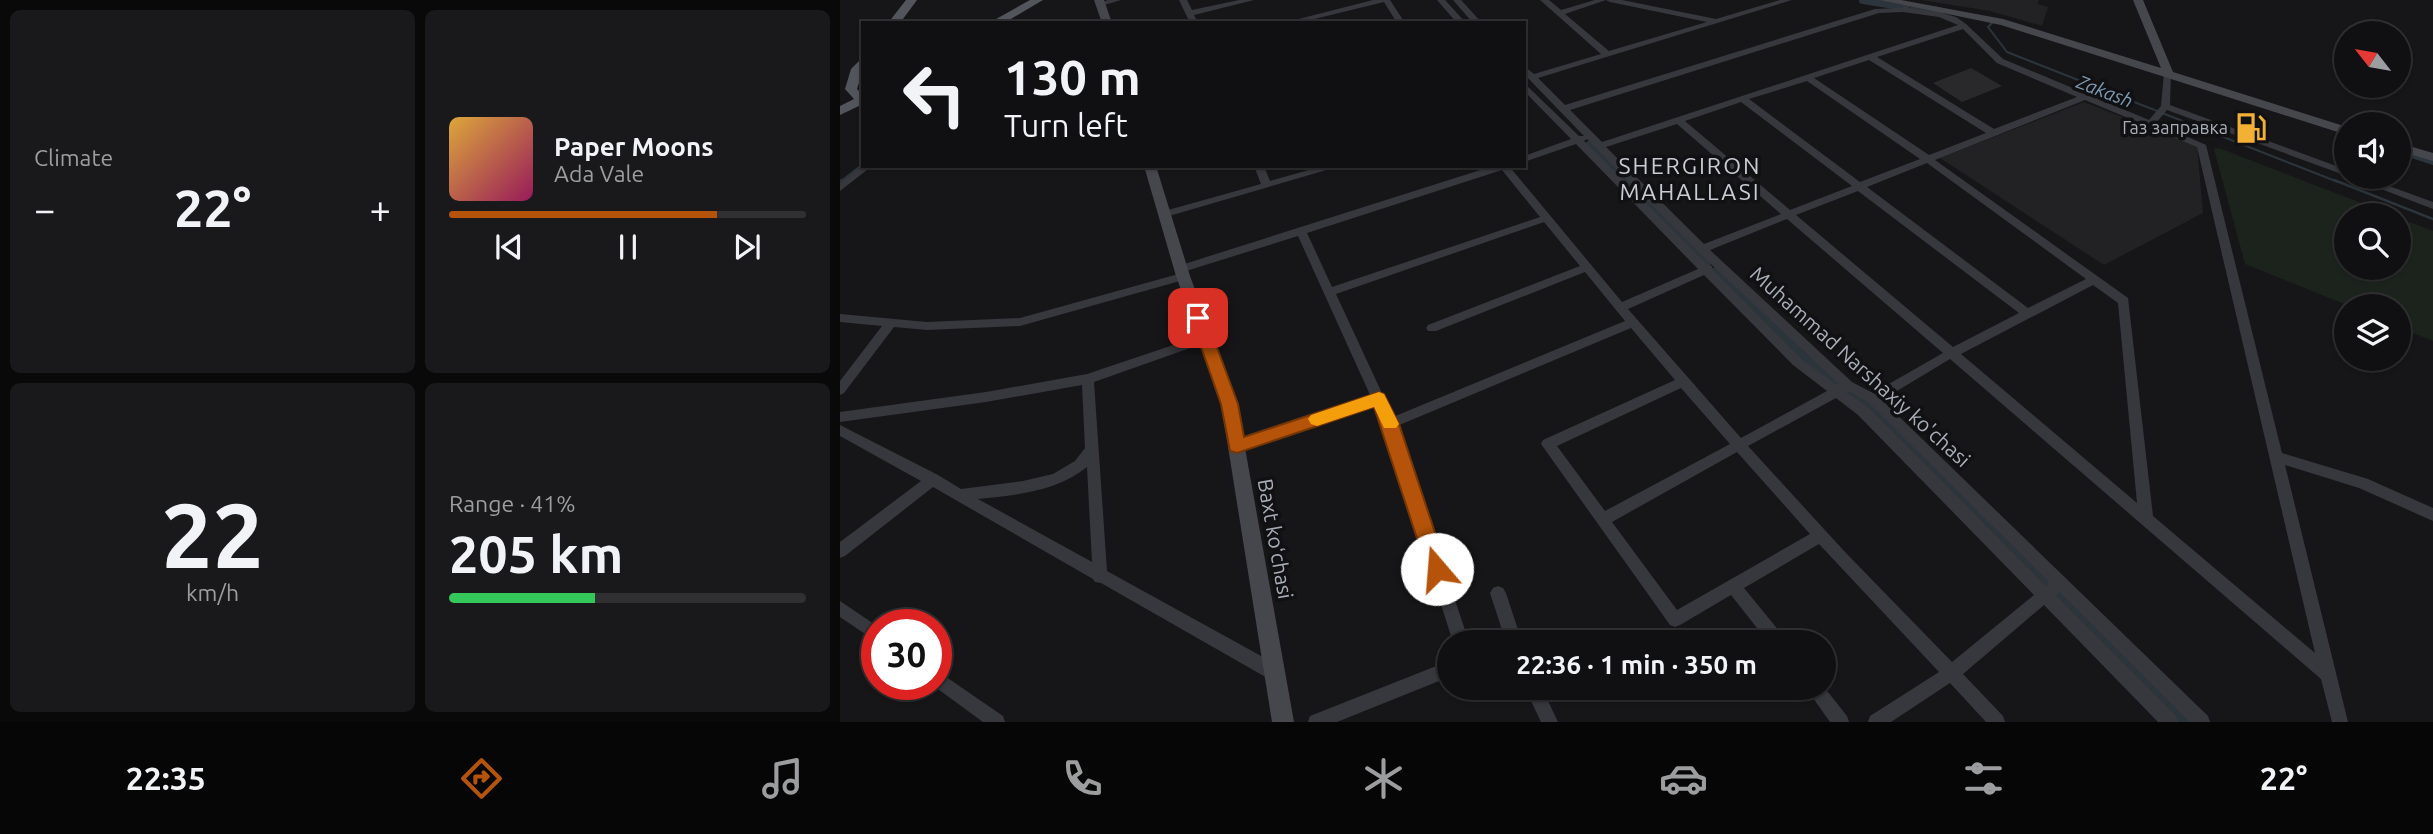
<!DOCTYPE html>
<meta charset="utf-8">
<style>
:root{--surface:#101012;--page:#19191b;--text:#f1f3f6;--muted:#9c9d9f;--line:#303032;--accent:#b45309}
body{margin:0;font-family:Ubuntu,sans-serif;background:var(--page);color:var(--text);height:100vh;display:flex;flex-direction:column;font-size:26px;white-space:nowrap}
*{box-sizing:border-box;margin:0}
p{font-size:23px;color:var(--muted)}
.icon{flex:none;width:38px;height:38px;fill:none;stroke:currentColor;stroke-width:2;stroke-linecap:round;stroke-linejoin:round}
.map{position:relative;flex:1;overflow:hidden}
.drawer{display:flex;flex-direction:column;gap:10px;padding:10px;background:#09090a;width:840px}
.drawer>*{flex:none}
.hud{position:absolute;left:21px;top:21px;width:665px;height:147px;border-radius:0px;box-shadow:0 2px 5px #0004,0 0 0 2px var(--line);background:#101012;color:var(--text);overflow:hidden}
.needle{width:46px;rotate:301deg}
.fabs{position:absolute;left:1494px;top:21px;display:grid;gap:14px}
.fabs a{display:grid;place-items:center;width:77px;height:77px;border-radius:50%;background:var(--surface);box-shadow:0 2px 5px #0004,0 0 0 2px var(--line);font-size:35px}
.speed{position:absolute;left:21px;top:609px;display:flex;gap:14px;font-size:35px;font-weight:700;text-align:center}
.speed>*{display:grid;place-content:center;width:91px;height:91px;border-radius:50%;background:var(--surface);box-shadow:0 2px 5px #0004,0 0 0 2px var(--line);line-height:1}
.speed .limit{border:10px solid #d22;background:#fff;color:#111}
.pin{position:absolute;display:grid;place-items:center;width:60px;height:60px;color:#fff;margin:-30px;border-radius:14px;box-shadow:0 4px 10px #0006}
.me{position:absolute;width:77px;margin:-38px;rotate:342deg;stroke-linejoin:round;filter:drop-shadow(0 0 5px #0008)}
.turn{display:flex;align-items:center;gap:24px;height:147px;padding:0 28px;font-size:32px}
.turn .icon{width:91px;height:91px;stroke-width:2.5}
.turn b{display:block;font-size:49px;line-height:60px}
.big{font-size:52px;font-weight:700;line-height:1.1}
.drawer .card{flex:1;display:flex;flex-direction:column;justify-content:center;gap:10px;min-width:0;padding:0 24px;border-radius:10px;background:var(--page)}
.drawer .dial{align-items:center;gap:0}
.dial b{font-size:91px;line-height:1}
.song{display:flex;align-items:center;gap:21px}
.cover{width:84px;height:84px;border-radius:10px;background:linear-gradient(135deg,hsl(40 70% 55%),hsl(330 70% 35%))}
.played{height:7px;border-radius:4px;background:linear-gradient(90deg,var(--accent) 75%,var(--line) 75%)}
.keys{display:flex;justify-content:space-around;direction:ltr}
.heat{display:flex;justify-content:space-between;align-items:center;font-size:38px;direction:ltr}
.charge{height:10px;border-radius:5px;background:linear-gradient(90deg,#34c759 41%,var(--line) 0)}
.drawer .tiles{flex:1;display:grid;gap:10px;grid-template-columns:repeat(2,1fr)}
.trip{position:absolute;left:597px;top:630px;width:399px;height:70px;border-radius:35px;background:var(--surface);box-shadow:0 2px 5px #0004,0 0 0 2px var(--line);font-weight:700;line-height:70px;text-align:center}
.tab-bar{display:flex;height:112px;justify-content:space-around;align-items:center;background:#060607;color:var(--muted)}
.tab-bar .icon{width:49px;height:49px}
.tab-bar .on{color:var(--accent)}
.tab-bar b{font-size:32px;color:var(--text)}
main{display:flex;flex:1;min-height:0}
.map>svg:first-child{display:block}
.built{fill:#222225}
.green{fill:#1c231d}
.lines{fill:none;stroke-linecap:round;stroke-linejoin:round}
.stream-far1{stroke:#2c353c;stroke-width:2}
.stream{stroke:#2c353c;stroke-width:2.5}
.canal-far2{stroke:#2c353c;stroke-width:8}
.canal-far1{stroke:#2c353c;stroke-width:10}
.canal{stroke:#2c353c;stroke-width:12}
.building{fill:#29292c}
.street{fill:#37383d;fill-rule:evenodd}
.secondary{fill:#45474d;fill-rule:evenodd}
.primary{fill:#53555c;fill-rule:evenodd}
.route{fill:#b45309;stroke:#753606;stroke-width:2}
.slow{fill:#f59e0b}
.labels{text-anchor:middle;stroke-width:7;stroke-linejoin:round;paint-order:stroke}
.far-poi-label{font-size:18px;fill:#a8adb8;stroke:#111113;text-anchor:end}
.far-water-label{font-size:19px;font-style:italic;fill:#7f9bb3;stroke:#111113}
.street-label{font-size:21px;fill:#a8adb8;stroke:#111113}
.neighbourhood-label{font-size:23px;letter-spacing:2px;fill:#c9ccd4;stroke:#111113}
</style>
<main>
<section class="drawer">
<div class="tiles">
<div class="card"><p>Climate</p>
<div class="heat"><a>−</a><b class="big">22°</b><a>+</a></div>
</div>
<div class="card">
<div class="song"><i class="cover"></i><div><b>Paper Moons</b><p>Ada Vale</p></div></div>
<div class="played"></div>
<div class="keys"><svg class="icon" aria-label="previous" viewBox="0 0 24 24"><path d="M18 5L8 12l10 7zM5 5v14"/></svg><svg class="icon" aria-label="pause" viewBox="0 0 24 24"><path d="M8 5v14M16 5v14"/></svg><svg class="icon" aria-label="next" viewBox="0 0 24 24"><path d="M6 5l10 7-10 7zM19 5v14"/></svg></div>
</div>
<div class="card dial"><b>22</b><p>km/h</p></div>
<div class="card"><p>Range · 41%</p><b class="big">205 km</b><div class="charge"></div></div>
</div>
</section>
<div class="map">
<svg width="1593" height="722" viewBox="0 0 1593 722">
<rect width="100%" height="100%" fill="#161618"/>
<g class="built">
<path d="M1081 0H1199L1197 4 1208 7 1202 26 1150 11Z"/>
<path d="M1244 102 1357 146 1363 213 1264 265 1100 158Z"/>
</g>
<path class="green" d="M1379 148 1552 215H1507V268H1559V218L1593 231V341L1559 327V306H1509L1405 264 1374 149Z"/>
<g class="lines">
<g class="stream-far1">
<path d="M1152 23 1148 27 1167 52 1498 182"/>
<path d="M0 182 23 164"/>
</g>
<g class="stream">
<path d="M1494 180 1593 219"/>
<path d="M0 182 2 180"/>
</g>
<g class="canal-far2">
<path d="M1023 0 1060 6"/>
<path d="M1074 8 1099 11"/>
<path d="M749 145 786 182"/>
<path d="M1572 154 1593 161"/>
</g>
<g class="canal-far1">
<path d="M784 180 866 263"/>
<path d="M876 272 965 359 1044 417"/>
</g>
<path class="canal" d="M1042 415 1192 570 1346 722"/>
</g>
<path class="building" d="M1131 68 1162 86 1122 102 1093 83Z"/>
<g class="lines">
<g class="street">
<path d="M268 0H281L261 6 257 4Z"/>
<path d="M339 0H347L352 10 399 0H414L354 15 358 23H350Z"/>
<path d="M533 0H550L565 23H557L544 2 458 23H443Z"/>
<path d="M597 0H605L626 23H617Z"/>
<path d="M613 0H621L642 23H633Z"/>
<path d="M700 0H709L721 10 755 0H782L876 19 940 0H952L698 78 725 105 1035 9 1061 8 1068 2 1072 4 1069 8 1099 12 1116 17 1126 24 1163 59 1309 120 1321 106 1324 73 1331 71 1330 105 1507 170V176L1327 110 1316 123 1366 145 1442 453 1528 479 1593 508V521L1519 488 1445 465 1508 722H1492L1481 679 1110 359 1042 400 1368 716 1370 722H1350L1220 592 1216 596 1336 716 1338 722H1318L1204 605 1123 674 1163 716 1165 722H1146L1110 683 1051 722H1028L1030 716 1099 672 979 544 904 588 944 637 946 642H928L891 595 840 625 835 627 830 625 701 444 703 440 835 380 791 328 557 426 629 642H613L543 424 535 405 396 451 391 450 389 446 391 442 531 397 458 236 343 272 349 276 347 279 180 326 87 330 54 327 4 393 0 395V381L42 326 0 322V314L87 322 180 318 342 273 336 269 338 266 653 166H669L782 302 858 269 736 144 684 162V156L731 139 684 91V83L739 136H744L684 74V66L694 74 761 54ZM766 0 770 2 867 22 769 51 725 14ZM1063 12 1099 17 1118 25 762 142 730 110 1039 13ZM1123 29 1157 63 1237 97 1154 129 1037 57ZM1029 60 1146 133 1089 155 974 78ZM967 81 1080 159 1020 182 909 99ZM1245 100 1357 147 1475 653 1313 516 1288 298 1095 160ZM901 102 1012 186 950 210 845 121ZM837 124 941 214 864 244 766 147ZM747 139 858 252 999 384 997 385 961 359 873 270 872 266 868 265 744 141ZM1087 163 1246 279 1188 308 1027 187ZM662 170 700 217 492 287 467 233ZM1018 191 1179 313 1113 347 956 215ZM947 219 1103 353 1033 393 1012 382 870 250ZM704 222 740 266 588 325 586 328 588 331H596L745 272 785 321 553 417 496 294ZM864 275 953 365 987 391 901 438 788 309ZM1253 285 1278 303 1297 503 1121 354ZM841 388 890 444 765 511 717 446ZM1008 391 1028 402 1209 582 1206 586 1028 407 1006 392ZM996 398 1018 415 1194 595 1112 662 1005 552 908 446ZM897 452 970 534 837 610 772 522Z"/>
<path d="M23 165V166H32L0 191V183Z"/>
<path d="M414 166H424L430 181 483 166H500L329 216 325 217 320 214 321 212 421 184Z"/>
<path d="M1510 177H1524L1593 202V209Z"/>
<path d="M366 334 372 338 370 341 254 382 267 571 441 667 443 673 441 679 435 681 429 679 261 583 255 582 253 579 93 487 5 556 0 558V542L81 481 0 436V425L98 475 121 489 183 481 213 474 235 461 245 448 242 385 146 402 0 422V412L146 392 247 374ZM247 467 252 562 138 499C175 495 216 492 247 467Z"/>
<path d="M658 586 663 588 666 593 682 642H666L650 593 653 588Z"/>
<path d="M0 601 37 626V642L0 617Z"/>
<path d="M609 661V677L497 722H468L470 716Z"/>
<path d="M96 670 163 716 165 722H143L91 684H96Z"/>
<path d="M984 687 1007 716 1009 722H990L966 688Z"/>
<path d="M685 688H702L718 722H701Z"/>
</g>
<g class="secondary">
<path d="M254 0H264L272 23H262Z"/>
<path d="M1040 0H1061L1163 19 1321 68 1293 0H1303L1333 72 1507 127V135L1161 25Z"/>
<path d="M1559 143 1593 153V161L1559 151Z"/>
<path d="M304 166H316L350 276 397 403 454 722H432L381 403 336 276Z"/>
</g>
<g class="primary">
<path d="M66 0H77L60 23H48Z"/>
<path d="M190 0H203L164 23H149Z"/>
<path d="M23 57V70L17 89 23 95V104L0 115V106L14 99 5 89 11 69Z"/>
</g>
</g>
<path class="route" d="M358 312 366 318 398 404 404 437 539 392 544 394 559 424 607 569 604 575 597 578 590 575 587 569 534 407 397 453 390 451 381 404 351 318Z"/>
<path class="slow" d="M539 392 544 394 559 424 556 428H544L534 407 477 426 471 424 468 419 471 415Z"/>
<defs>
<symbol id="fuel-bare" viewBox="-9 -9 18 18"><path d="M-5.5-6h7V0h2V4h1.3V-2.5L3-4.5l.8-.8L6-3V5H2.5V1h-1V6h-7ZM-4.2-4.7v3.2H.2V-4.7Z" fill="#f2b134" stroke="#111113" stroke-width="2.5" paint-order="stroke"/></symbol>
</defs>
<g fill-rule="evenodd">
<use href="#fuel-bare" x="1389" y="106" width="44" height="44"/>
</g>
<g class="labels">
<g class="far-poi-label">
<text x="1388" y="134">Газ заправка</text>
</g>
<g class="far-water-label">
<text transform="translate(1265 91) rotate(21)" y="7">Zakash</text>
</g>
<g class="street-label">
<text transform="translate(1020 367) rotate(42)" y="7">Muhammad Narshaxiy ko'chasi</text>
<text transform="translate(435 539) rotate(80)" y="7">Baxt koʻchasi</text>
</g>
<g class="neighbourhood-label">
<text x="850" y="174">SHERGIRON<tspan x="850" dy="26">MAHALLASI</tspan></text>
</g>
</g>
</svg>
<div class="fabs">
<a><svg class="needle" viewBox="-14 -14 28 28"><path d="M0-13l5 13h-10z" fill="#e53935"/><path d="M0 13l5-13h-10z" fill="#9c9d9f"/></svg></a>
<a><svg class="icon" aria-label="sound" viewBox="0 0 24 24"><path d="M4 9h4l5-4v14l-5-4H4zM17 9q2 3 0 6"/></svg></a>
<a><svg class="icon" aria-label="search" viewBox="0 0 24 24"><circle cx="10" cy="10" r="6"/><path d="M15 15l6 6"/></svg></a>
<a><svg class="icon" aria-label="layers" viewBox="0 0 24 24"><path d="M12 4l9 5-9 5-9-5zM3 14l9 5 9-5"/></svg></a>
</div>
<div class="speed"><div class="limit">30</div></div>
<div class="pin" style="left:358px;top:318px;background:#d93025"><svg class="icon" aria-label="arrive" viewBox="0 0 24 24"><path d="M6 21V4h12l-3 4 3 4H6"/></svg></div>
<svg class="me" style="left:597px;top:569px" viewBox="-20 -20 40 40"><circle r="19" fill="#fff"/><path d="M0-13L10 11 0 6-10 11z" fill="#b45309"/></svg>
<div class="trip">22:36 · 1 min · 350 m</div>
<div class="hud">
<div class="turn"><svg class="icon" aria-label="left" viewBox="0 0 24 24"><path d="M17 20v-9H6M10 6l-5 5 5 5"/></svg><div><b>130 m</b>Turn left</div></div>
</div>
</div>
</main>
<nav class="tab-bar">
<b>22:35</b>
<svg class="icon on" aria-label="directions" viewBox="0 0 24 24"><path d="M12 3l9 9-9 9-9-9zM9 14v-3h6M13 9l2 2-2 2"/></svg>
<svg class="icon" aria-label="music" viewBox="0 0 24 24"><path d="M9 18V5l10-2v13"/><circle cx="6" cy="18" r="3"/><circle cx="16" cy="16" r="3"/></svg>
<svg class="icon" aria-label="phone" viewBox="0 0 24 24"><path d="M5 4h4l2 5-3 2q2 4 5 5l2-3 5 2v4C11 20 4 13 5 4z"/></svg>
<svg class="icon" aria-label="climate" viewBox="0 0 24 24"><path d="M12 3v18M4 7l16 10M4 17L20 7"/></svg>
<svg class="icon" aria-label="car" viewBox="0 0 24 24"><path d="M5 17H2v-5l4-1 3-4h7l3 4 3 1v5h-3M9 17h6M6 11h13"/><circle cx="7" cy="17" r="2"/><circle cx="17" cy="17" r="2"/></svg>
<svg class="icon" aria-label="filters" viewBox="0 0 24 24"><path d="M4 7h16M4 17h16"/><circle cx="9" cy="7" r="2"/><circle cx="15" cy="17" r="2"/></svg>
<b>22°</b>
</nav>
